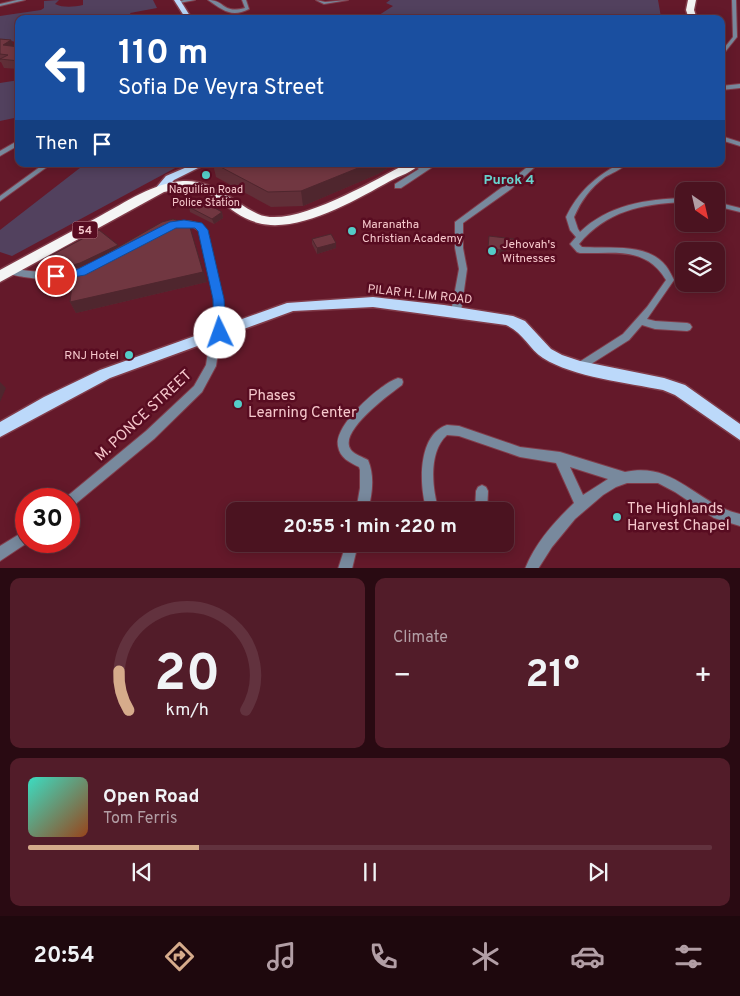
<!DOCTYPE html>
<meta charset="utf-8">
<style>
:root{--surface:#4b1320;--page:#521c29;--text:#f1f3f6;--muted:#b29ea5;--line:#62323e;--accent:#d6ab8b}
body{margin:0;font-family:Overpass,sans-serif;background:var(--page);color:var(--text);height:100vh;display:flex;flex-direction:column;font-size:19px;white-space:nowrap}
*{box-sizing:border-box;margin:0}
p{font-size:16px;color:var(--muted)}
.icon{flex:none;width:28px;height:28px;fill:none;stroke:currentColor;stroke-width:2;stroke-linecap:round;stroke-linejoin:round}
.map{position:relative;height:568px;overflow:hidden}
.panel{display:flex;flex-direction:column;gap:10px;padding:10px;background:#290a12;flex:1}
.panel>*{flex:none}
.top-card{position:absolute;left:15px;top:15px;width:710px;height:152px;border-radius:10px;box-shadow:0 2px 12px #0003,0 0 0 1px var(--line);background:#1a4fa0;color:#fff;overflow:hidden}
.needle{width:32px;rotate:146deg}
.buttons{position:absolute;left:675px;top:182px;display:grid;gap:10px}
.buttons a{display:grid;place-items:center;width:50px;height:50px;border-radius:10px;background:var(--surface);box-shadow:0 2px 12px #0003,0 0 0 1px var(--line);font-size:25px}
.speed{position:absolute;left:15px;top:488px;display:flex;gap:10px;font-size:25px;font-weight:700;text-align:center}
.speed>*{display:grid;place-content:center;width:65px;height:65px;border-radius:50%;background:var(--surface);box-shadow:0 2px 12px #0003,0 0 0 1px var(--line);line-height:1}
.speed .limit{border:8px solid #d22;background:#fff;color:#111}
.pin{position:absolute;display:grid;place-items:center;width:42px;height:42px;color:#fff;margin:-21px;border:2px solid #fff;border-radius:50%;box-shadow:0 1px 5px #0007}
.me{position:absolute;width:55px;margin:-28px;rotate:357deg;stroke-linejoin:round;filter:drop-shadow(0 0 4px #0008)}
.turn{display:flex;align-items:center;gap:18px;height:105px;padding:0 20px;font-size:22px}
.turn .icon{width:65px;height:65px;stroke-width:2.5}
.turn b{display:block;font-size:35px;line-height:42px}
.then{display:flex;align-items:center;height:48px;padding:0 20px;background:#0003;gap:10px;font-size:19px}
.big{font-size:38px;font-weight:700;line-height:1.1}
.panel .card{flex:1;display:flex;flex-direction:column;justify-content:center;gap:8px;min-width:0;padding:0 18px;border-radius:10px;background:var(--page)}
.panel .dial{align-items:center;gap:0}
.dial svg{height:130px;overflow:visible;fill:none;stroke:var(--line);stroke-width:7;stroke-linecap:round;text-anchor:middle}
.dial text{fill:var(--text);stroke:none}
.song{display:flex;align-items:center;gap:15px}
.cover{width:60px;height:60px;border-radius:8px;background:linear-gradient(135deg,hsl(170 70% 55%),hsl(20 70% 35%))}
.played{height:5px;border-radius:2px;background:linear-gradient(90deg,var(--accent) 25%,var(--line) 25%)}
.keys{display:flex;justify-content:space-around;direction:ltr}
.heat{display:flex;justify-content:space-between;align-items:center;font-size:28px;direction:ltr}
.panel .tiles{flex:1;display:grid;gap:10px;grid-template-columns:1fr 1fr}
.card:last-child{grid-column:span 2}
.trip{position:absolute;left:226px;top:502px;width:288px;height:50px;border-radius:10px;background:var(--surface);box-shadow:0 2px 12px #0003,0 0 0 1px var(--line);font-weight:700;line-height:50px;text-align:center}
.tab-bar{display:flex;height:80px;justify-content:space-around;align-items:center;background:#1e080d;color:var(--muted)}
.tab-bar .icon{width:35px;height:35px}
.tab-bar .on{color:var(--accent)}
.tab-bar b{font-size:22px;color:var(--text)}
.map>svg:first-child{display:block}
.green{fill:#52415e}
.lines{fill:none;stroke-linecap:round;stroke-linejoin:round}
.minor-casing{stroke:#813c4a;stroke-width:2}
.major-casing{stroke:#813c4a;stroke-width:3}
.highway-casing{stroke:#813c4a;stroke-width:3}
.minor{fill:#78899d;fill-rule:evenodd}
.major{fill:#bcd9fa;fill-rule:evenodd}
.highway{fill:#f4f4f4;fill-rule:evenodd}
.wall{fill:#612f38}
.shaded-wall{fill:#4f262e}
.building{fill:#713741;stroke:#4f262e}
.route{fill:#1a73e8;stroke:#114b97}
.poi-dot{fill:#54cdc8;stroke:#580c21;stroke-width:2}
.labels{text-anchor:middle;stroke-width:5;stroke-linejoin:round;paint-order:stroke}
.far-poi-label{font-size:11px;fill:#f6c8cc;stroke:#580c21}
.shield{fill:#580c21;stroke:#c79099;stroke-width:1}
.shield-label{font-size:11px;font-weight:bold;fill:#f6c8cc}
.poi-label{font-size:12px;fill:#f6c8cc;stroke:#580c21;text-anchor:start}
.street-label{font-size:12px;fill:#f6c8cc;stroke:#580c21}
.neighbourhood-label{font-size:14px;font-weight:bold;fill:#68d4cf;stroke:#580c21}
.near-poi-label{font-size:15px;fill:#f6c8cc;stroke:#580c21;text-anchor:start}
.near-street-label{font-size:15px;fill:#f6c8cc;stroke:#580c21}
</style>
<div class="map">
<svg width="740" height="569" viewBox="0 0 740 569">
<rect width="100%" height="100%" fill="#64192a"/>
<g class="green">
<path d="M59 0 55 4C63 8 74 7 83 5V0H153L157 8 130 13 133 19H19V43L8 40H0V16L41 10 44 8V1Z"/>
<path d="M390 0H658L661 17 660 19H387L383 16 373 19 393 6 386 3Z"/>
<path d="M19 80V117L0 121V83Z"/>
<path d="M85 164H175L177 167 12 256 0 252V230Z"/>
</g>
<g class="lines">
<defs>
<g id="minor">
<path d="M17 0H25L0 6V4Z"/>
<path d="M184 0H195L179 3 177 2Z"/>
<path d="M208 0C226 0 221 14 245 8L242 0H246L249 9C231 18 223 10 208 0Z"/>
<path d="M316 0 325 2 348 0 324 4Z"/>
<path d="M732 0H736L737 37 721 57V52L733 37Z"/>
<path d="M740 84V88L721 90V86Z"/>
<path d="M721 136 740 142V146L721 140Z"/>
<path d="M19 140V145L0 156V151Z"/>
<path d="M44 164H51L0 201V196Z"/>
<path d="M412 164H420L424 166 429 164H437L401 188H395V184L419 169Z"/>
<path d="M531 164H538L511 189 463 223V248L467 269 461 312 459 314H453L451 312 459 269 455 248V222L505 185Z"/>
<path d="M619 164 625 165C620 170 612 173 605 177 590 188 581 201 574 217L578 229 580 232C608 205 646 199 684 198V202C641 204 607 211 579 244L582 247C609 249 647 242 666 266 669 270 672 276 674 280L647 319 655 321 687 323 690 324 692 327 690 330 687 331 655 329 642 325 629 340 580 371 576 370 575 367 576 364 623 334 647 307 666 280C646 246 614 254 580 253L577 252 570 244 576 237 570 230 566 217C578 192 595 177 619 164Z"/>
<path d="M716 202 740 208V212L716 206Z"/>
<path d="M174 222C186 220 199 221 207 230L222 299 225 333 223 336 220 337 217 336 215 333 214 299 199 231 191 226H174L173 224Z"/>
<path d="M115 252 118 253 119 255 118 257C86 274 60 283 24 277 18 276 10 275 6 271L10 268C35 272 59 276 83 267 94 263 104 256 115 252Z"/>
<path d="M209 334 212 335 218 352 216 366 202 392 154 439 73 506 69 508V499H64L65 498 146 431 194 386 206 365 208 352 204 338 206 335Z"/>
<path d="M398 378 402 379 403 382 402 385C390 394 337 432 351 450 355 455 363 457 368 460 375 477 372 494 368 511H356L360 488V470L359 467C349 462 340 458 338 446 334 425 380 384 398 378Z"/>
<path d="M447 425 459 426 520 447 560 452 625 472C675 461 696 504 740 514V526L714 518 675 492 658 483H627L616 487 603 495 575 519 552 547 538 569H525C535 543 555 521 574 503L556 463 520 457 459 436 447 435C428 452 432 489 439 511H427C419 487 417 435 447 425ZM570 467 608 479 583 495Z"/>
<path d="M482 485 486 487 488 491 487 511H475L476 491 478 487Z"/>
<path d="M26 530V541H30L0 561V546Z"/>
<path d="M346 544H358L352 569H338Z"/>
</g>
<g id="major">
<path d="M174 0H180L192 19H186Z"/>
<path d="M194 164H206L174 180 164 191H156L155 189 166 176Z"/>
<path d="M373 297 444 305 513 316 525 321 551 349 562 355 580 361 664 378 685 385 740 424V440L675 395 663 390C628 383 573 377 543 358 529 349 523 332 506 325L373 307 293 311 110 378 0 437V422L44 397 100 370 287 303Z"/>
</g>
<g id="highway">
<path d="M688 0H696L694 10 697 19H689L686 10Z"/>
<path d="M406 164H420C413 172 399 176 390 181 356 200 298 234 258 223 218 211 217 179 164 192L0 282V270C33 252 67 234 100 216 126 202 153 183 183 181 213 179 233 202 258 214 292 230 374 180 406 164Z"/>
</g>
</defs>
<use href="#minor" class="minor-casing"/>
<use href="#major" class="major-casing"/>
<use href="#highway" class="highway-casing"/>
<use href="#minor" class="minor"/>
<use href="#major" class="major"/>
<use href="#highway" class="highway"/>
</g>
<g class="wall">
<path d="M0 39 11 40 14 46 19 47V69L4 68 1 62H0Z"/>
<path d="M213 164H394L378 174 303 206 271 207 216 177Z"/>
<path d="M189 207 222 212 223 218 214 224 190 212Z"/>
<path d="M489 236 514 242 512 247 498 255 487 254Z"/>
<path d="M312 239 336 248 317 254 312 244Z"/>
<path d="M119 247 207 282 76 313 70 302 104 263V255L81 266 67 270 52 259 50 256Z"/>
</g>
<g class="shaded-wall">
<path d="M11 40 15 48 3 45Z"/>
<path d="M368 164H394L378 174 303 206 301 191Z"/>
<path d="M222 212 223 218 214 224 212 219Z"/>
<path d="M189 224 207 282 76 313 70 302Z"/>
<path d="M514 242 512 247 498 255 500 250Z"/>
<path d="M336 243V248L317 254V248Z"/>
<path d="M118 245 119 248 81 266 67 270 65 267Z"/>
<path d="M0 382 6 388 0 402Z"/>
</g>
<g class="building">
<path d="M0 39 11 40 3 45 19 47V61L0 59 8 55 0 54Z"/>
<path d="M215 164H368L301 191 268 192Z"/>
<path d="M200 200 222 212 212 219 189 207Z"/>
<path d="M173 219 189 224 203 272 70 302 74 268 104 263V255L162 222Z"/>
<path d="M99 230 118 245 80 263 65 267 50 256Z"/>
<path d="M331 234 336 243 317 248 312 239Z"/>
<path d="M489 236 514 239V242L500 250 488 248Z"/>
</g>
<path class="route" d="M184 220 202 223 208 230 224 299 226 333 224 336H215L214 333 213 299 198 231 195 228H176L85 275 56 280 50 276 56 272 78 269 170 222Z"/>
<g class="poi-dot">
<circle cx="206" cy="175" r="5"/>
<circle cx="352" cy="231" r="5"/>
<circle cx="492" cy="251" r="5"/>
<circle cx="129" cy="355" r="5"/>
<circle cx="238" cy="404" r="5"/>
<circle cx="617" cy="517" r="5"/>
</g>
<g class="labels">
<g class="far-poi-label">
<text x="206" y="193">Naguilian Road<tspan x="206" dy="13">Police Station</tspan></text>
</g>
<rect class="shield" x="72.5" y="221.5" width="25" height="17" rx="4"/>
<g class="shield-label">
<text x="85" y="234">54</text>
</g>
<g class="poi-label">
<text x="362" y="228">Maranatha<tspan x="362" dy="14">Christian Academy</tspan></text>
<text x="502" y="248">Jehovah's<tspan x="502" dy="14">Witnesses</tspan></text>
<text x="119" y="359" text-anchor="end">RNJ Hotel</text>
</g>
<g class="street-label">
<text transform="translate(420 294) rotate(6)" y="4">PILAR H. LIM ROAD</text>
</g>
<g class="neighbourhood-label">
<text x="509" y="184">Purok 4</text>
</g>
<g class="near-poi-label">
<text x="248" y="400">Phases<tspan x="248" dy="17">Learning Center</tspan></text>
<text x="627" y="513">The Highlands<tspan x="627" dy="17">Harvest Chapel</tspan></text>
</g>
<g class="near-street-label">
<text transform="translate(143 415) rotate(-43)" y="5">M. PONCE STREET</text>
</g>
</g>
</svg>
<div class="buttons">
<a><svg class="needle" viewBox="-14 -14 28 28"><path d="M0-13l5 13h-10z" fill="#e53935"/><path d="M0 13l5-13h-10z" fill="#b29ea5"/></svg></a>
<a><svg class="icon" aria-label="layers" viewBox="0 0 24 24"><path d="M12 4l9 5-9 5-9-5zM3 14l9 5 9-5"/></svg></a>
</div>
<div class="speed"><div class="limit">30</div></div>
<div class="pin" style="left:56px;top:276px;background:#d93025"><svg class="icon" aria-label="arrive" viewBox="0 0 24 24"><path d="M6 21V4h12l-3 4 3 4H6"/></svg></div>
<svg class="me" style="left:220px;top:333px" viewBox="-20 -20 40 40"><circle r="19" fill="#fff"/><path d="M0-13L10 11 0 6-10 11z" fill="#1a73e8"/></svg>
<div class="trip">20:55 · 1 min · 220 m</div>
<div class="top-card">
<div class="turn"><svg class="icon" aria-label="left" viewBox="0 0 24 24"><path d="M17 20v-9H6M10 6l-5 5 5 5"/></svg><div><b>110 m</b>Sofia De Veyra Street</div></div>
<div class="then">Then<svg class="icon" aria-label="arrive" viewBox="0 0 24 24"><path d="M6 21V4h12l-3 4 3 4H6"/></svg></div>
</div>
</div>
<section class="panel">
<div class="tiles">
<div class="card dial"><svg viewBox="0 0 100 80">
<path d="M14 69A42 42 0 1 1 86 69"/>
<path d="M14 69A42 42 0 0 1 8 45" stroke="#d6ab8b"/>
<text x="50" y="56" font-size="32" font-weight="700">20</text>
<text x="50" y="72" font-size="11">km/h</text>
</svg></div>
<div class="card"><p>Climate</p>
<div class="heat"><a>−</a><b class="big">21°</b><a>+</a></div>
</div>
<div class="card">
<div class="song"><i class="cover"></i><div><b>Open Road</b><p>Tom Ferris</p></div></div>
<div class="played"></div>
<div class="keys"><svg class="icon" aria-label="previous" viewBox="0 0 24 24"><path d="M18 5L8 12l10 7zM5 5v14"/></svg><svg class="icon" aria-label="pause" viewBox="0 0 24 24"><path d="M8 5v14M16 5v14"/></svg><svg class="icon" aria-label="next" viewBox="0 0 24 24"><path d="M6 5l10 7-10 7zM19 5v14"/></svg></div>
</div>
</div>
</section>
<nav class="tab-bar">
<b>20:54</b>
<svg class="icon on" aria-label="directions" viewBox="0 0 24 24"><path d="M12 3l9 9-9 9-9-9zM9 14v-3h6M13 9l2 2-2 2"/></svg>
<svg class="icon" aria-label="music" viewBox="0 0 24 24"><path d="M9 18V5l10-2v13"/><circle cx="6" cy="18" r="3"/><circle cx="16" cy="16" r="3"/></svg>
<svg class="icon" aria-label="phone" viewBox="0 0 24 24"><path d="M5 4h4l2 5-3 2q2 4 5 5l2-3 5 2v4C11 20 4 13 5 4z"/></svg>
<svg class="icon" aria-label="climate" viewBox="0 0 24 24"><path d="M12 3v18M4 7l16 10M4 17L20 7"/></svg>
<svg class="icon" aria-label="car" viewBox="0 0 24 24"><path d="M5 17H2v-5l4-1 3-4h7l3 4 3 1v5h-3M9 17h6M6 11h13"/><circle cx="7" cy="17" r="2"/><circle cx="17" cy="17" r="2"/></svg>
<svg class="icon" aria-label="filters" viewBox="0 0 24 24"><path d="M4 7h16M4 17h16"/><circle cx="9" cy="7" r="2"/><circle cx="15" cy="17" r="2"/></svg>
</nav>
